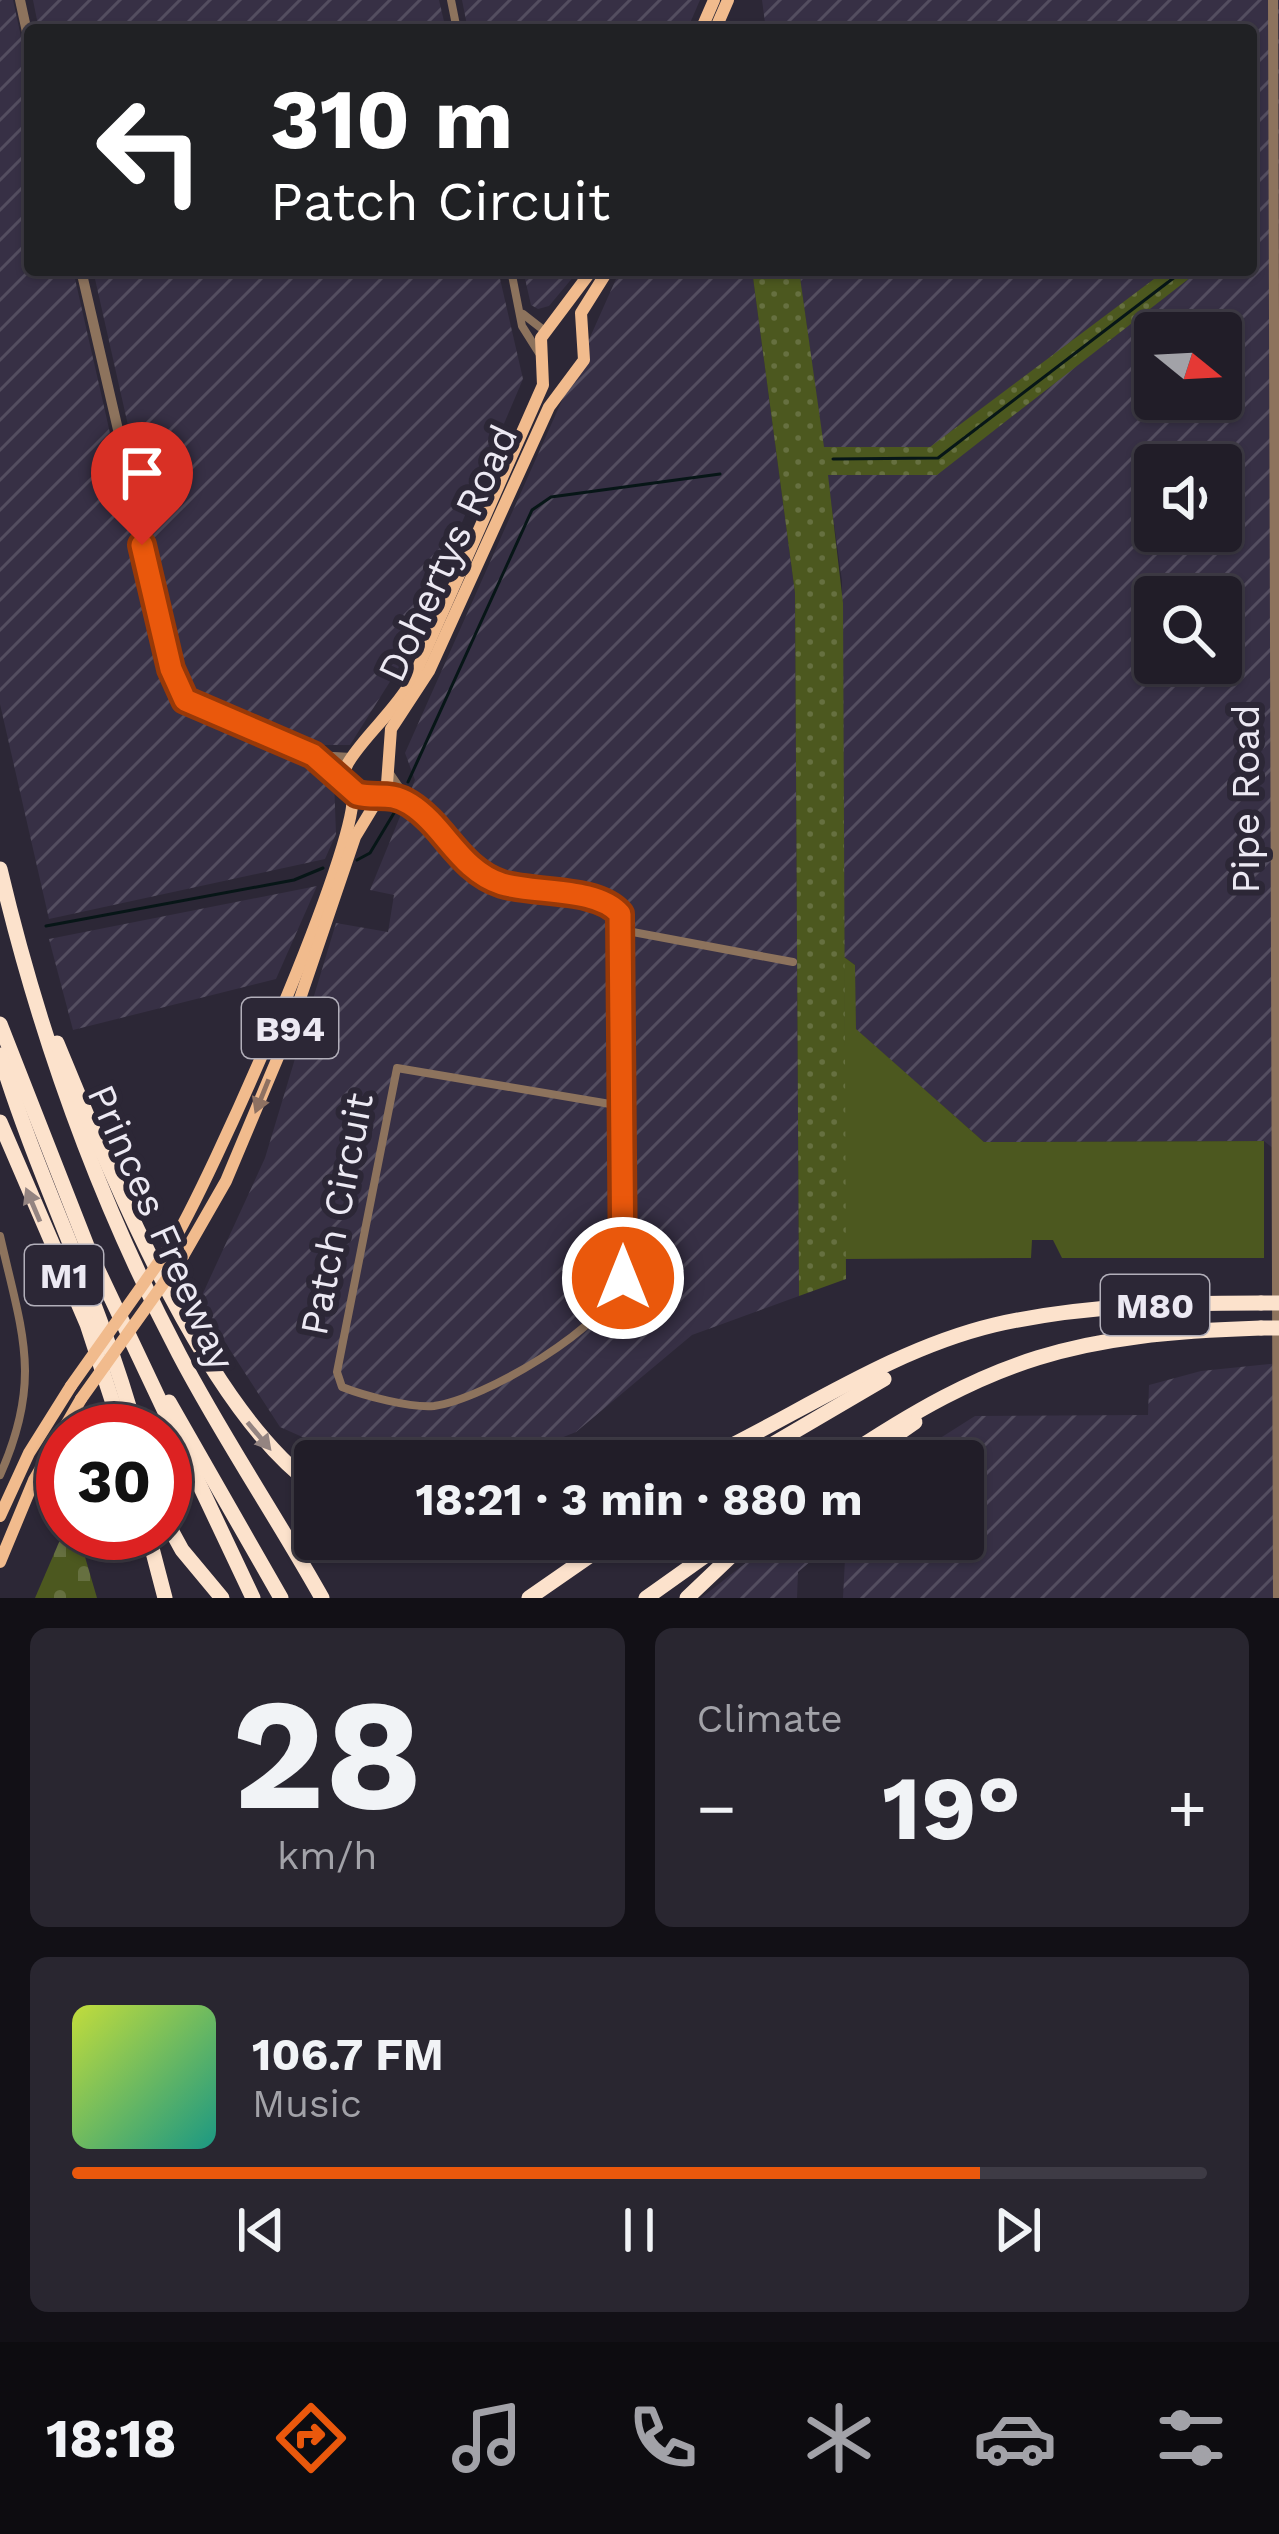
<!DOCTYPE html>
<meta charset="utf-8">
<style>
:root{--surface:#211d28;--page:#292630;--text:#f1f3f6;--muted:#a2a2a8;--line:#3e3b45;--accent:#ea580c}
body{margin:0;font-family:"Work Sans",sans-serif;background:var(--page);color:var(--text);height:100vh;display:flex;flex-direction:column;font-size:45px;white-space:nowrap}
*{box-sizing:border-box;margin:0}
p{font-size:39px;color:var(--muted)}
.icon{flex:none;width:66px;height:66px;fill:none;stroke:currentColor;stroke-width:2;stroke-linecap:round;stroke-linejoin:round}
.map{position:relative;height:1598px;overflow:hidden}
.drawer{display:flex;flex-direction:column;gap:30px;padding:30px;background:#121016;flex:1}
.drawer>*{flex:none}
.hud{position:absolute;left:24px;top:24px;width:1233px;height:252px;border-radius:12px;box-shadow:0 3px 9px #0004,0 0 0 3px var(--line);background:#202124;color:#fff;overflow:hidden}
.needle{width:78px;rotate:108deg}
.tools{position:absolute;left:1134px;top:312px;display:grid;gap:24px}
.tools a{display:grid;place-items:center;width:108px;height:108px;border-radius:12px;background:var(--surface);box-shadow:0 3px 9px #0004,0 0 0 3px var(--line);font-size:60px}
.speed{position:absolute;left:36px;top:1404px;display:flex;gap:24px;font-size:60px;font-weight:700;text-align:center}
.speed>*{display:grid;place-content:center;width:156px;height:156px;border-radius:50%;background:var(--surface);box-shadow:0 3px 9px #0004,0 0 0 3px var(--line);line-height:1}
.speed .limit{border:18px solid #d22;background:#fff;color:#111}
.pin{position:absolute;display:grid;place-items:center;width:102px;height:102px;color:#fff;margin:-123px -51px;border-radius:50% 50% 50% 0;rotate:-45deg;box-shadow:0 0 12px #0007}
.pin .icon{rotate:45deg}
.me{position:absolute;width:132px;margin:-66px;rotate:0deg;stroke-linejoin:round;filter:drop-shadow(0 0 9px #0008)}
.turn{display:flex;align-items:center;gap:42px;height:252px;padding:0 48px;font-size:54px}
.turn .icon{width:156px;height:156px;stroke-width:2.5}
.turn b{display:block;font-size:84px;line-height:102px}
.big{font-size:90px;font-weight:700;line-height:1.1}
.drawer .widget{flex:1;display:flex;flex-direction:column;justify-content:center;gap:18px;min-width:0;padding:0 42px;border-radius:18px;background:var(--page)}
.drawer .dial{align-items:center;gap:0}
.dial b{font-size:156px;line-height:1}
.song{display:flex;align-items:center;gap:36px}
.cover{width:144px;height:144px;border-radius:18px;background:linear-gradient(135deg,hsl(70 70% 55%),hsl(170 70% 35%))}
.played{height:12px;border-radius:6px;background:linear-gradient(90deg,var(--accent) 80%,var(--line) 80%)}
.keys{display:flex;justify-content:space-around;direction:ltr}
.heat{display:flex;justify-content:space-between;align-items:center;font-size:66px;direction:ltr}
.drawer .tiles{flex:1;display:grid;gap:30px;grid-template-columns:1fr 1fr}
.widget:last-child{grid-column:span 2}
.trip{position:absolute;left:294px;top:1440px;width:690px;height:120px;border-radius:12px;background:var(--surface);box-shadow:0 3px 9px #0004,0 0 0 3px var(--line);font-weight:700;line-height:120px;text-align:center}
.tab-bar{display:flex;height:192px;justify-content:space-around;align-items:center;background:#0d0c10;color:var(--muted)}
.tab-bar .icon{width:84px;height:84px}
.tab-bar .selected{color:var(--accent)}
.tab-bar b{font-size:54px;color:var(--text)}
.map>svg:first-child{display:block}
.industrial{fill:url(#industrial-furrows);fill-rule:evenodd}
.grass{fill:#4c581f}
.cemetery{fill:url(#cemetery-stones)}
.park{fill:url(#park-dots)}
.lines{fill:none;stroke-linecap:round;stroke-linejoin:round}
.stream{stroke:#071617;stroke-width:3}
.minor{stroke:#8d735d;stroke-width:8}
.tertiary{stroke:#8d735d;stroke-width:10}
.primary{stroke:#f1bb8d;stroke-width:12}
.motorway{stroke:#fce2cc;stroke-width:15}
.primary-bridge{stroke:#f1bb8d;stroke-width:12}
.motorway-bridge{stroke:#fce2cc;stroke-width:15}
.oneway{fill:#8e7162}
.oneway2{fill:#948481}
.route-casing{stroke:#983908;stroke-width:30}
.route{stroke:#ea580c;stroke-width:21}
.labels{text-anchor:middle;stroke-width:12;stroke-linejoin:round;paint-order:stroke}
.shield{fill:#2c2736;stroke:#b2afba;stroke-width:3}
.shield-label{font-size:36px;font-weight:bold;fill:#ece9f3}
.street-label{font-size:39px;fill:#ece9f3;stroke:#2c2736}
</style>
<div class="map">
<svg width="1279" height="1598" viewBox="0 0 1279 1598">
<defs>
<pattern id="industrial-furrows" width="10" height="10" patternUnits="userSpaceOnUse" patternTransform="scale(3)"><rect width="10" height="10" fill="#373045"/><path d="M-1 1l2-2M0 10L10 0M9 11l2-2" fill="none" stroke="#544e60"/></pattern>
<pattern id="cemetery-stones" width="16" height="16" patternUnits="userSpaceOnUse" patternTransform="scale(3)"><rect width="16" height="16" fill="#4c581f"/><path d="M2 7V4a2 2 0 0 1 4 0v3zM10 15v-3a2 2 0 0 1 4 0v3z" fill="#667040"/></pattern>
<pattern id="park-dots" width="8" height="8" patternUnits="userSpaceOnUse" patternTransform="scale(3)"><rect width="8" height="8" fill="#4c581f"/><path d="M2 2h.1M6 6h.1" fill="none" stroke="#667040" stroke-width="1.8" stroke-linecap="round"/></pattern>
</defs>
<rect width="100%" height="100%" fill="#2c2736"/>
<g class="industrial">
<path d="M0 0H13L30 78V270H73L171 702 334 780 336 834 325 859 49 919 0 704Z"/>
<path d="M33 0H439L446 30H39Z"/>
<path d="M462 0H700L687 30H468Z"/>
<path d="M762 0H1279V1153L1264 1141 984 1142 855 1029V965L844 957 842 581 799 270H1251V30H766ZM1155 333H1221V399H1155ZM1155 465H1221V531H1155ZM1155 597H1221V663H1155Z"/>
<path d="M93 270H498L523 379 403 661 350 745H323L187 687Z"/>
<path d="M523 270H579L549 306 538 309 531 305Z"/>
<path d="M620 270H752L795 593 799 1296 692 1335 576 1432 503 1461H356L280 1427 199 1302 265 1158 336 923 388 932 394 895 370 890 415 780 405 753Z"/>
<path d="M317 886 276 979 73 1030 49 939Z"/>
<path d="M1279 1363V1598H843L846 1539H963V1461H904L975 1416 1148 1415 1149 1385 1201 1371Z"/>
<path d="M776 1539H837L798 1572 797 1598H701Z"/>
</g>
<path class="grass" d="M844 957 855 965 856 1029 984 1142 1264 1141V1258H1062L1053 1240H1032L1031 1258 845 1259Z"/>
<path class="cemetery" d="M63 1533H78L97 1598H35Z"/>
<path class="park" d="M752 270H799L824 447H930L1166 270H1200L937 475H828L843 603 846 1279 799 1296 795 593Z"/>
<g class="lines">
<g class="stream">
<path d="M1251 218 1257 216"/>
<path d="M833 459 938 458 1184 270"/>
<path d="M408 782 532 510 551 497 720 474"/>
<path d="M357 860 370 853 397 808"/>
<path d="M46 926 294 880 323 868"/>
</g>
<g class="minor">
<path d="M451 0 457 30"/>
<path d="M511 270 522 326 539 353"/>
<path d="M523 314 546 332"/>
<path d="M389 772C415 811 456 869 503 884 536 894 597 887 620 915L622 930 623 1278C610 1326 483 1400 434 1406 410 1408 365 1396 342 1387L337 1372 397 1068 622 1106"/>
<path d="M380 791 411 804"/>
<path d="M622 930 793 962"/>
<path d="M0 1236C22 1333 43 1379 0 1475"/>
</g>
<g class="tertiary">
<path d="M20 0 30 46"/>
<path d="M1273 0 1278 1598"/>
<path d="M81 270 179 693 194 705 313 755 346 783"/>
<path d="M316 756 351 758"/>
</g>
<g class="primary">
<path d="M701 30 714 0"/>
<path d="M715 30 728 0"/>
<path d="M378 793C360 799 335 785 348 763 364 736 395 711 413 679L543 385 541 338 592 270"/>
<path d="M171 1245C206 1191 365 835 352 790"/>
<path d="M183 1256 226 1181 289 1031 355 837 387 784 391 729 429 671 549 407 584 360 581 313 608 270"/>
<path d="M0 1516 29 1453 71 1386"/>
<path d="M0 1562 34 1480 81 1399"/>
</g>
<g class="motorway">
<path d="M0 869C40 1038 98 1200 179 1354 223 1438 276 1516 322 1598"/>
<path d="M0 1024 89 1251 253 1598"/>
<path d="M57 1043C110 1171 203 1407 315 1487"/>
<path d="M0 1055C39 1183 101 1301 136 1431"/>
<path d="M0 1122 87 1324 122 1431"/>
<path d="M169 1402 281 1598"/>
<path d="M700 1461C796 1416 890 1350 994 1325 1081 1305 1173 1303 1261 1303"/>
<path d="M744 1461 884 1379"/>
<path d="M839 1461C994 1357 1074 1334 1261 1328"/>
<path d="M859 1461 915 1422"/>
<path d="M165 1519 182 1550 222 1598"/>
<path d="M148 1533 165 1598"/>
<path d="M529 1598 614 1539"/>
<path d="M646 1598 729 1539"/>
<path d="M687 1598 749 1539"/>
</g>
<g class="primary-bridge">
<path d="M71 1386 171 1245"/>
<path d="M81 1399 183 1256"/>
</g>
<g class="motorway-bridge">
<path d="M1261 1303H1279"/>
<path d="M1261 1328H1279"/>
</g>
</g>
<defs><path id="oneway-solid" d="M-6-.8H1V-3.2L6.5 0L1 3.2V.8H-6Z" transform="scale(3)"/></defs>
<use class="oneway" href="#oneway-solid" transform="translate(262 1096) rotate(112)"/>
<g class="oneway2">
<use href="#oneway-solid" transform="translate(33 1205) rotate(-113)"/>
<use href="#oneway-solid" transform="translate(259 1436) rotate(50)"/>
</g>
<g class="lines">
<defs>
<path id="route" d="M142 545 171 669 185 700 313 755 357 794C376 799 390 791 410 804 445 826 459 870 502 884 535 894 597 887 620 914L623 1278"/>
</defs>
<use href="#route" class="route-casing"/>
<use href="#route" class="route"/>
</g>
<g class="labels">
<g class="shield">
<rect x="242" y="998" width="96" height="60" rx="9"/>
<rect x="25" y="1245" width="78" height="60" rx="9"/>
<rect x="1101" y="1275" width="108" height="60" rx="9"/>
</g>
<g class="shield-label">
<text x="290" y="1041">B94</text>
<text x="64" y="1288">M1</text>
<text x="1155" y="1318">M80</text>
</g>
<g class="street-label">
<text transform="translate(447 553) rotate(-65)" y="14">Dohertys Road</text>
<text transform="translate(1245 799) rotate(-90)" y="14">Pipe Road</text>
<text transform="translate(336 1214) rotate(-79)" y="14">Patch Circuit</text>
<text transform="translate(162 1227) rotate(66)" y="14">Princes Freeway</text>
</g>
</g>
</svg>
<div class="tools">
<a><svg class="needle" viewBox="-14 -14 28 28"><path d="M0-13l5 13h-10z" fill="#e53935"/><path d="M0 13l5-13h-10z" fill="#a2a2a8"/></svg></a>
<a><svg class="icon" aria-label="sound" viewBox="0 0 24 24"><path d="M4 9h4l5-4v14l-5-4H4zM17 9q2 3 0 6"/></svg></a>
<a><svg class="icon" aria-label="search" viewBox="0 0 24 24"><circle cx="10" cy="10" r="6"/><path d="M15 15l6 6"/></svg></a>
</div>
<div class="speed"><div class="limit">30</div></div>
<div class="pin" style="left:142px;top:545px;background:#d93025"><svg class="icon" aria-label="arrive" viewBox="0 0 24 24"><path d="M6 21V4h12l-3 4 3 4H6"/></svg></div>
<svg class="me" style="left:623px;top:1278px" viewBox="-20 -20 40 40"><circle r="17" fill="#ea580c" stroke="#fff" stroke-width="3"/><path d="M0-11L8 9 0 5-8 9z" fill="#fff"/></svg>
<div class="trip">18:21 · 3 min · 880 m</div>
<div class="hud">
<div class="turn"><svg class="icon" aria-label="left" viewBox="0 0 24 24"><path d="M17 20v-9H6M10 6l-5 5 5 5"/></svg><div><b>310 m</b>Patch Circuit</div></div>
</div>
</div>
<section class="drawer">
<div class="tiles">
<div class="widget dial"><b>28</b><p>km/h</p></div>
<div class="widget"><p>Climate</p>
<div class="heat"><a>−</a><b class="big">19°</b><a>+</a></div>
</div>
<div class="widget">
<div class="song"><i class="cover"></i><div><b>106.7 FM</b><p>Music</p></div></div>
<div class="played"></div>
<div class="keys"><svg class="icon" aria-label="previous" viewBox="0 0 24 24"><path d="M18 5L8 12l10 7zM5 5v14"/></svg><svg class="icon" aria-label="pause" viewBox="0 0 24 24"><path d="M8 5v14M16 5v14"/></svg><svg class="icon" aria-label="next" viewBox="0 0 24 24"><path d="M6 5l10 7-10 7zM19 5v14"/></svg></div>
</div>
</div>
</section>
<nav class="tab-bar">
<b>18:18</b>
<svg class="icon selected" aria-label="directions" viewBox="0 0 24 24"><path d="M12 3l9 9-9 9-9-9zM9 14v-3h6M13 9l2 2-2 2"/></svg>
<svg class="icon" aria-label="music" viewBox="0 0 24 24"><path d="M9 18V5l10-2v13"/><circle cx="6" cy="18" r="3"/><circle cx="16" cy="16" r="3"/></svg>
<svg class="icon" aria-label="phone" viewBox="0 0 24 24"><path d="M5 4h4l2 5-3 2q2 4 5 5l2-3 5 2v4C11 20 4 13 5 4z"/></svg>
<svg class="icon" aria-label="climate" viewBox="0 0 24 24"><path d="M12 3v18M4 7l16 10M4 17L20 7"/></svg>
<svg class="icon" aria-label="car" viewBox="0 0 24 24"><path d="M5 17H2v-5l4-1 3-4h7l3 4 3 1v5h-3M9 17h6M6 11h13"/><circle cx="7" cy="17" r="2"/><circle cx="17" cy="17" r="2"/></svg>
<svg class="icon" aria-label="filters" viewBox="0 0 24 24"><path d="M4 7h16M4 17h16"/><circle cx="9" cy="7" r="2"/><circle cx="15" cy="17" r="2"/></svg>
</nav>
